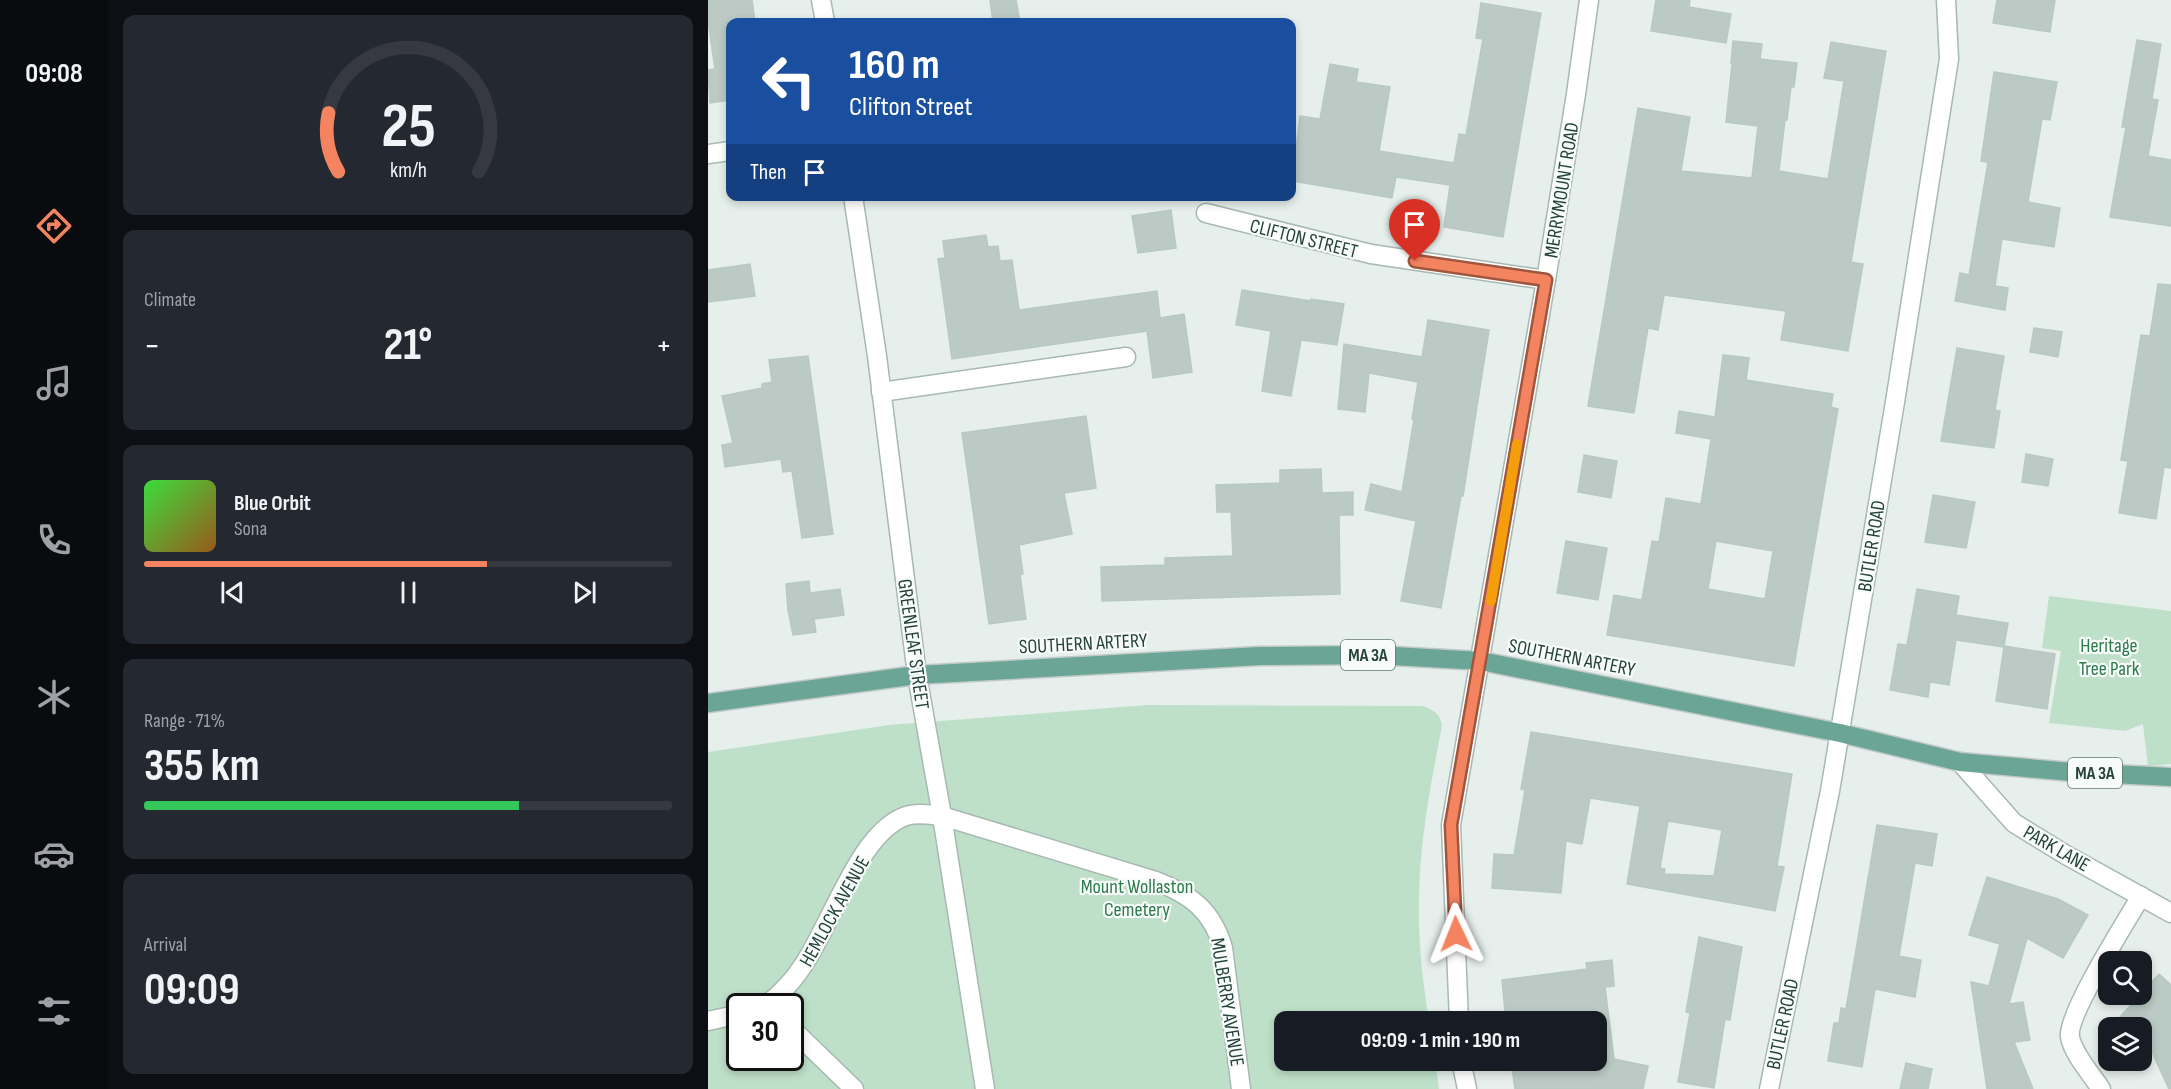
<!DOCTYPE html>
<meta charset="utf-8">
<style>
:root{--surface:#171b24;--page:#242831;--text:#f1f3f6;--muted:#9ea1a6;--line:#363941;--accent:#f4845f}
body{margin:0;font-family:"Sofia Sans Condensed",sans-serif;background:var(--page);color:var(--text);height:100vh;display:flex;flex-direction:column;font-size:22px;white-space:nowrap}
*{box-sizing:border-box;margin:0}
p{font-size:20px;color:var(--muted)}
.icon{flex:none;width:33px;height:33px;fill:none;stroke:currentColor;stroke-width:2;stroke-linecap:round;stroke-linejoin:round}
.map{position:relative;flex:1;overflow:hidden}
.panel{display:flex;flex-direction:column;gap:15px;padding:15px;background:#0d0f14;width:600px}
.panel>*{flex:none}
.guide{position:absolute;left:18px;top:18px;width:570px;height:183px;border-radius:12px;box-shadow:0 3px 9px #0003;background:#1a4fa0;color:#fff;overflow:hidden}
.buttons{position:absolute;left:1390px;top:951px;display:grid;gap:12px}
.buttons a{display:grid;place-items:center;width:54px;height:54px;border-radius:12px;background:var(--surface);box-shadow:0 3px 9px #0003;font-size:30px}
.speed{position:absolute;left:18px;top:993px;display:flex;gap:12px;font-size:30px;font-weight:700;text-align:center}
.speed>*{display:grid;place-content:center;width:78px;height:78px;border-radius:50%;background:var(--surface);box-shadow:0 3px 9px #0003;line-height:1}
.speed .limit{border:3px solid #111;border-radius:9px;background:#fff;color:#111}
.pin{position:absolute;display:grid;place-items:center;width:51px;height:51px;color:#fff;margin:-62px -26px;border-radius:50% 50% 50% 0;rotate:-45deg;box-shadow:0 0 6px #0007}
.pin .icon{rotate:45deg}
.me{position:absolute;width:66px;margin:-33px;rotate:358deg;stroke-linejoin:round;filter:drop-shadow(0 0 4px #0008)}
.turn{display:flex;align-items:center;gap:21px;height:126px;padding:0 24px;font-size:27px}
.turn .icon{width:78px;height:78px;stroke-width:2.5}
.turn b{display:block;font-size:42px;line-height:51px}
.then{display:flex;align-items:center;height:57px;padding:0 24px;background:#0003;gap:12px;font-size:22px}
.big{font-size:45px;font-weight:700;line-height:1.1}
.panel .tile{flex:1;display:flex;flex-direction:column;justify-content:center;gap:9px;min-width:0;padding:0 21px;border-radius:12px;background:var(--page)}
.panel .dial{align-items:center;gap:0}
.dial svg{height:156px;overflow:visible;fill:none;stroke:var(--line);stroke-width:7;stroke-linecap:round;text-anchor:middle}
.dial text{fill:var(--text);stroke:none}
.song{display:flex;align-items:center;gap:18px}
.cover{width:72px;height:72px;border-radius:9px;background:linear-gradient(135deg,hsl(120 70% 55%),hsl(30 70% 35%))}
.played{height:6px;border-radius:3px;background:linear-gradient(90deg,var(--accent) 65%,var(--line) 65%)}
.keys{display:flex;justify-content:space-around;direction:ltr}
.heat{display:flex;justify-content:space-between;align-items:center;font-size:33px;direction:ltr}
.charge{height:9px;border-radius:4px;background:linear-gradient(90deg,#34c759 71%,var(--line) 0)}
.trip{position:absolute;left:566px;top:1011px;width:333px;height:60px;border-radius:12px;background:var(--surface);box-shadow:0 3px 9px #0003;font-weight:700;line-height:60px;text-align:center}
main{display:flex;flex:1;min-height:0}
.tab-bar{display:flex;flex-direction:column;width:108px;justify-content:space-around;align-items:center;background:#090b0e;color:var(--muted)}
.tab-bar .icon{width:42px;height:42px}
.tab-bar .on{color:var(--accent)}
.tab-bar b{font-size:27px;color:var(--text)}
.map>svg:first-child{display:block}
.green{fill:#bfe0c8;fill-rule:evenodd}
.building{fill:#bbcac4;stroke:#b8c9c2;stroke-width:1.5;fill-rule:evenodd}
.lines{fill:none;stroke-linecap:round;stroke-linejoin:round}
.minor-casing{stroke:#a8b8b2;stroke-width:21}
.major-casing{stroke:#c2cac8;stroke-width:21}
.minor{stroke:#fff;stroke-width:18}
.major{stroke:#6aa596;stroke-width:18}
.route-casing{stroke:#9f563e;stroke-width:15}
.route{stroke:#f4845f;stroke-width:10}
.slow{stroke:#f59e0b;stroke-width:10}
.labels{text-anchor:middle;stroke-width:4.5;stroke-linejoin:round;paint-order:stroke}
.shield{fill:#f7fbf9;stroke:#637a73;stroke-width:1.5}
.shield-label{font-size:18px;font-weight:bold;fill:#24423a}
.street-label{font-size:20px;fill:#24423a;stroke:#f7fbf9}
.park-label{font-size:20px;fill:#2d7a4b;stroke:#f7fbf9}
</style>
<main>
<nav class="tab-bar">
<b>09:08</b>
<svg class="icon on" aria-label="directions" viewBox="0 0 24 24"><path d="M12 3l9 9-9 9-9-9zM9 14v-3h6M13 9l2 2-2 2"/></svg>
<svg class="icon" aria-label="music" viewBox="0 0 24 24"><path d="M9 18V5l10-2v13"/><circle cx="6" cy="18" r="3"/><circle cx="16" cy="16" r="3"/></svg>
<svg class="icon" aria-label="phone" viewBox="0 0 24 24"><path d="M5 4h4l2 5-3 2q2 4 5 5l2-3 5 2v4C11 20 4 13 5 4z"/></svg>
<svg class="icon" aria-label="climate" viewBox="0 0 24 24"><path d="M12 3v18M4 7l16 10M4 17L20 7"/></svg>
<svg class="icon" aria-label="car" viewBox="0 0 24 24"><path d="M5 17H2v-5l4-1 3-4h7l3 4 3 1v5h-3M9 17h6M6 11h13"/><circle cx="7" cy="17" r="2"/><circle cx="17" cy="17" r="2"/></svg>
<svg class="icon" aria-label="filters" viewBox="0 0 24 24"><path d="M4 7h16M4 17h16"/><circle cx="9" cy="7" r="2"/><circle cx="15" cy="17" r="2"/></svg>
</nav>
<section class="panel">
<div class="tile dial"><svg viewBox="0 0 100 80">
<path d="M14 69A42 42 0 1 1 86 69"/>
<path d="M14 69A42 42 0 0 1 9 39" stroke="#f4845f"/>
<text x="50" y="56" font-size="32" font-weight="700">25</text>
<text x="50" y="72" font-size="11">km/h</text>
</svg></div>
<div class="tile"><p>Climate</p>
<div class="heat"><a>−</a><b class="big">21°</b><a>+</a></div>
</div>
<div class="tile">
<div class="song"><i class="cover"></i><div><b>Blue Orbit</b><p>Sona</p></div></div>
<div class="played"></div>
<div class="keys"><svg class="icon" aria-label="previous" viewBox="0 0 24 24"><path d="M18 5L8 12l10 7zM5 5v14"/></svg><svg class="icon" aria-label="pause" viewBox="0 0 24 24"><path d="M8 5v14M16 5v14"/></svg><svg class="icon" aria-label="next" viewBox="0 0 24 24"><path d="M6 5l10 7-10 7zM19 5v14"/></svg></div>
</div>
<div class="tile"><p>Range · 71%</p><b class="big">355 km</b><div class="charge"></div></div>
<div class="tile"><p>Arrival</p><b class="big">09:09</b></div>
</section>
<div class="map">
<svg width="1463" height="1089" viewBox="0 0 1463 1089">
<rect width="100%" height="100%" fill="#e6efeb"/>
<g class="green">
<path d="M1341 596 1463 611V764L1440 766 1435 724 1417 731 1341 723 1353 651 1334 648Z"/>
<path d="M439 705 714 706C725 709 732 714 734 725 723 784 711 843 711 903 710 943 715 982 721 1021L576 1022V1060L727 1061 731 1089H0V752L181 725ZM32 1006H82V1058H32Z"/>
</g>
<g class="building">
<path d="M0 0H44L47 22H22V100L2 103 0 70 7 69 0 21Z"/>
<path d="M282 0H308L312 22H285Z"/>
<path d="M948 0H982L981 7 1023 14 1018 43 943 31Z"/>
<path d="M1289 0H1347L1342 32 1285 23Z"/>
<path d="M773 3 833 13 795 237 736 227 742 185 688 177 684 198 584 181 592 116 612 119 622 64 650 69 648 82 682 87 671 151 746 163 751 134 758 135 775 39 768 38Z"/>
<path d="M1429 40 1453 44 1444 99 1450 100 1440 156 1463 160V226L1402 217 1418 127H1414Z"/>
<path d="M1025 41 1054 44 1052 59 1089 63 1086 87H1083L1079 120H1077L1071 171 1120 179 1136 81 1116 78 1123 42 1178 51 1143 262 1155 264 1140 351 1073 340 1078 311 956 295 950 330 940 328 926 413 880 406 930 108 982 117 973 171 1044 178 1050 126 1018 122 1024 64 1023 63Z"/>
<path d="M1286 72 1349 82 1342 120 1334 119 1320 202 1352 208 1346 247 1294 239 1287 286 1300 288 1297 310 1247 301 1252 273 1261 275 1280 162 1273 161Z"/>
<path d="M463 210 468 248 430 253 424 216Z"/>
<path d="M278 235 280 247 290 246 292 261 304 260 311 310 449 291 452 318 476 314 484 372 445 378 439 331 244 359 230 259 237 258 235 241Z"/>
<path d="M42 264 47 296 0 302V270Z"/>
<path d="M1450 284 1463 285V468L1456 467 1448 519 1411 513 1420 461 1413 460 1433 335 1442 336Z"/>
<path d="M534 290 603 301V299L636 304 629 345 593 340 583 396 554 391 563 331 528 325Z"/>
<path d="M720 320 781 330 755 496H753L733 608 693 601 708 521 657 510 663 484 694 492 706 419H704L710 382 661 373 657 412 630 409 636 344 714 357Z"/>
<path d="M1326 328 1354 332 1350 357 1322 352Z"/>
<path d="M1249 348 1296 356 1287 410 1292 411 1286 448 1233 441Z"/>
<path d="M1015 355 1041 358 1038 380 1125 394 1123 407 1130 409 1086 666 899 635 906 595 934 600 944 541 951 542 958 498 993 504 1003 439 968 433 971 411 1007 417ZM1008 541 1065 551 1057 599 1000 589Z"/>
<path d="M100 356 125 534 94 538 84 471 75 472 73 459 17 467 14 445 25 443 14 396 54 388V384L64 382 61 360Z"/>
<path d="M378 416 388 488 356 493 364 534 311 545 315 574H312L318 619 281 624 254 433Z"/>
<path d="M1318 454 1345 459 1340 486 1314 482Z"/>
<path d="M876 455 909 461 903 498 870 492Z"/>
<path d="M613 469 614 493 645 492V515H631L632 594 394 601 393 567 457 565V558L525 556 523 512H509L508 485 572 483V470Z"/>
<path d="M1225 495 1267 502 1258 548 1217 542Z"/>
<path d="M858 541 899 548 890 600 849 593Z"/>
<path d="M101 581 102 593 132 589 136 615 106 619 108 632 85 635 80 610 78 584Z"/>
<path d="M1209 589 1251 596 1248 615 1300 623 1296 646 1347 654 1339 709 1288 701 1296 647 1248 640 1241 685 1222 682 1220 697 1182 690 1190 644 1199 645Z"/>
<path d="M823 732 1084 774 1069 866 1076 867 1067 911 919 884 932 806 882 798 874 844 858 841 853 893 784 888 786 854 806 855 817 790 813 789ZM960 821 1014 830 1006 876 956 874 957 869 952 868Z"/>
<path d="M1169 825 1229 834 1224 866 1207 863 1191 956 1213 960 1207 997 1167 989 1154 1067 1120 1061 1126 1023H1131L1133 1008 1138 1009Z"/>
<path d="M1279 877 1350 899 1380 915 1355 958 1319 938 1301 1004 1315 1002 1322 1040 1306 1042 1325 1089H1279L1263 982 1281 986 1292 944 1261 935Z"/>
<path d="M991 937 1034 947 1022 1020 1017 1019 1006 1088 970 1082 982 1013 978 1012Z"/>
<path d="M904 960 906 986 897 987 906 1059 940 1066 935 1089H807L803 1060H888V1022H798L794 980 879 969 878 963Z"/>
<path d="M1451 974 1463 985V1089H1461L1443 1050 1434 1042V1028H1402Z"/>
<path d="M1198 1063 1224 1069 1220 1089H1192Z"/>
</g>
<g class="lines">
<defs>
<g id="minor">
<path d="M113 0 117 22"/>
<path d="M0 154 22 151"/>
<path d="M145 196 169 356 209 675 234 816 277 1089"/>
<path d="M498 213 663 254 838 280"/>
<path d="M173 392 418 357"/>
<path d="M1252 762 1306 823 1358 855 1463 913"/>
<path d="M53 1006C63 1003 71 995 78 987 119 947 145 834 198 816 209 812 223 815 234 816L448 881C483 895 504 910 515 948L533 1089"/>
<path d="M0 1021 32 1014"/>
<path d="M751 1022 743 825 838 280 868 94 881 0"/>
<path d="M82 1027 146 1089"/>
<path d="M753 1060 759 1089"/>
<path d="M1061 1089 1122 791 1187 402 1241 59 1238 0"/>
<path d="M1393 1089C1384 1075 1365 1054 1362 1037 1358 1016 1419 920 1433 896"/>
</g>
<path id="major" d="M0 703 209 675 552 656 668 655 773 661 1132 733 1252 762 1364 772 1463 777"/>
</defs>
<use href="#minor" class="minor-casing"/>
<use href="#major" class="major-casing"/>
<use href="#minor" class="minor"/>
<use href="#major" class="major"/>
</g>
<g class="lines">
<defs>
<path id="route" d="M707 261 838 280 743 825 748 934"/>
</defs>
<use href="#route" class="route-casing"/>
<use href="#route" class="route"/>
<path class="slow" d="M783 601 809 444"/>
</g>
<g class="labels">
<g class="shield">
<rect x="633" y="640" width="54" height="30" rx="4.5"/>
<rect x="1360" y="758" width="54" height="30" rx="4.5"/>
</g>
<g class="shield-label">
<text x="660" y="661">MA 3A</text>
<text x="1387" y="779">MA 3A</text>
</g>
<g class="street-label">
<text transform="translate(853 190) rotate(-81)" y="7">MERRYMOUNT ROAD</text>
<text transform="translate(596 238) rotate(14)" y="7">CLIFTON STREET</text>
<text transform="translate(1163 546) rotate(-81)" y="7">BUTLER ROAD</text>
<text transform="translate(375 643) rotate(-3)" y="7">SOUTHERN ARTERY</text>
<text transform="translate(206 644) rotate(82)" y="7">GREENLEAF STREET</text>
<text transform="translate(864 657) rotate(11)" y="7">SOUTHERN ARTERY</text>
<text transform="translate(1349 848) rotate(30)" y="7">PARK LANE</text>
<text transform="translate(126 911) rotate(-61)" y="7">HEMLOCK AVENUE</text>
<text transform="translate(520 1002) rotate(81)" y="7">MULBERRY AVENUE</text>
<text transform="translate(1074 1024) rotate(-78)" y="7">BUTLER ROAD</text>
</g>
<g class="park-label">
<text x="1401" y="652">Heritage<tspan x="1401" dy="23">Tree Park</tspan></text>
<text x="429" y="893">Mount Wollaston<tspan x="429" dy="23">Cemetery</tspan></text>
</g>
</g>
</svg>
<div class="buttons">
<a><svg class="icon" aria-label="search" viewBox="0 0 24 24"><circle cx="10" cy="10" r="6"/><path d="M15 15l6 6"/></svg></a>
<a><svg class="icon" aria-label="layers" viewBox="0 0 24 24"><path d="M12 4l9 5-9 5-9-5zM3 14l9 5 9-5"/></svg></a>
</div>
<div class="speed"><div class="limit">30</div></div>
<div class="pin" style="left:707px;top:261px;background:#d93025"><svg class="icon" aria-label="arrive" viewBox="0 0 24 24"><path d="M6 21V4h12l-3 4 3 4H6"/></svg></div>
<svg class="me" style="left:748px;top:934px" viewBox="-20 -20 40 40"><path d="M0-17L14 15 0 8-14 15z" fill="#f4845f" stroke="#fff" stroke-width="4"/></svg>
<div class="trip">09:09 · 1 min · 190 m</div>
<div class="guide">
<div class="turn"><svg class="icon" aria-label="left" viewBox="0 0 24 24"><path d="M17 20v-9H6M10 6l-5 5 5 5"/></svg><div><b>160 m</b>Clifton Street</div></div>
<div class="then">Then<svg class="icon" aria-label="arrive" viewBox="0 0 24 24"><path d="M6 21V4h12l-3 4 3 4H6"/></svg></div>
</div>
</div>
</main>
